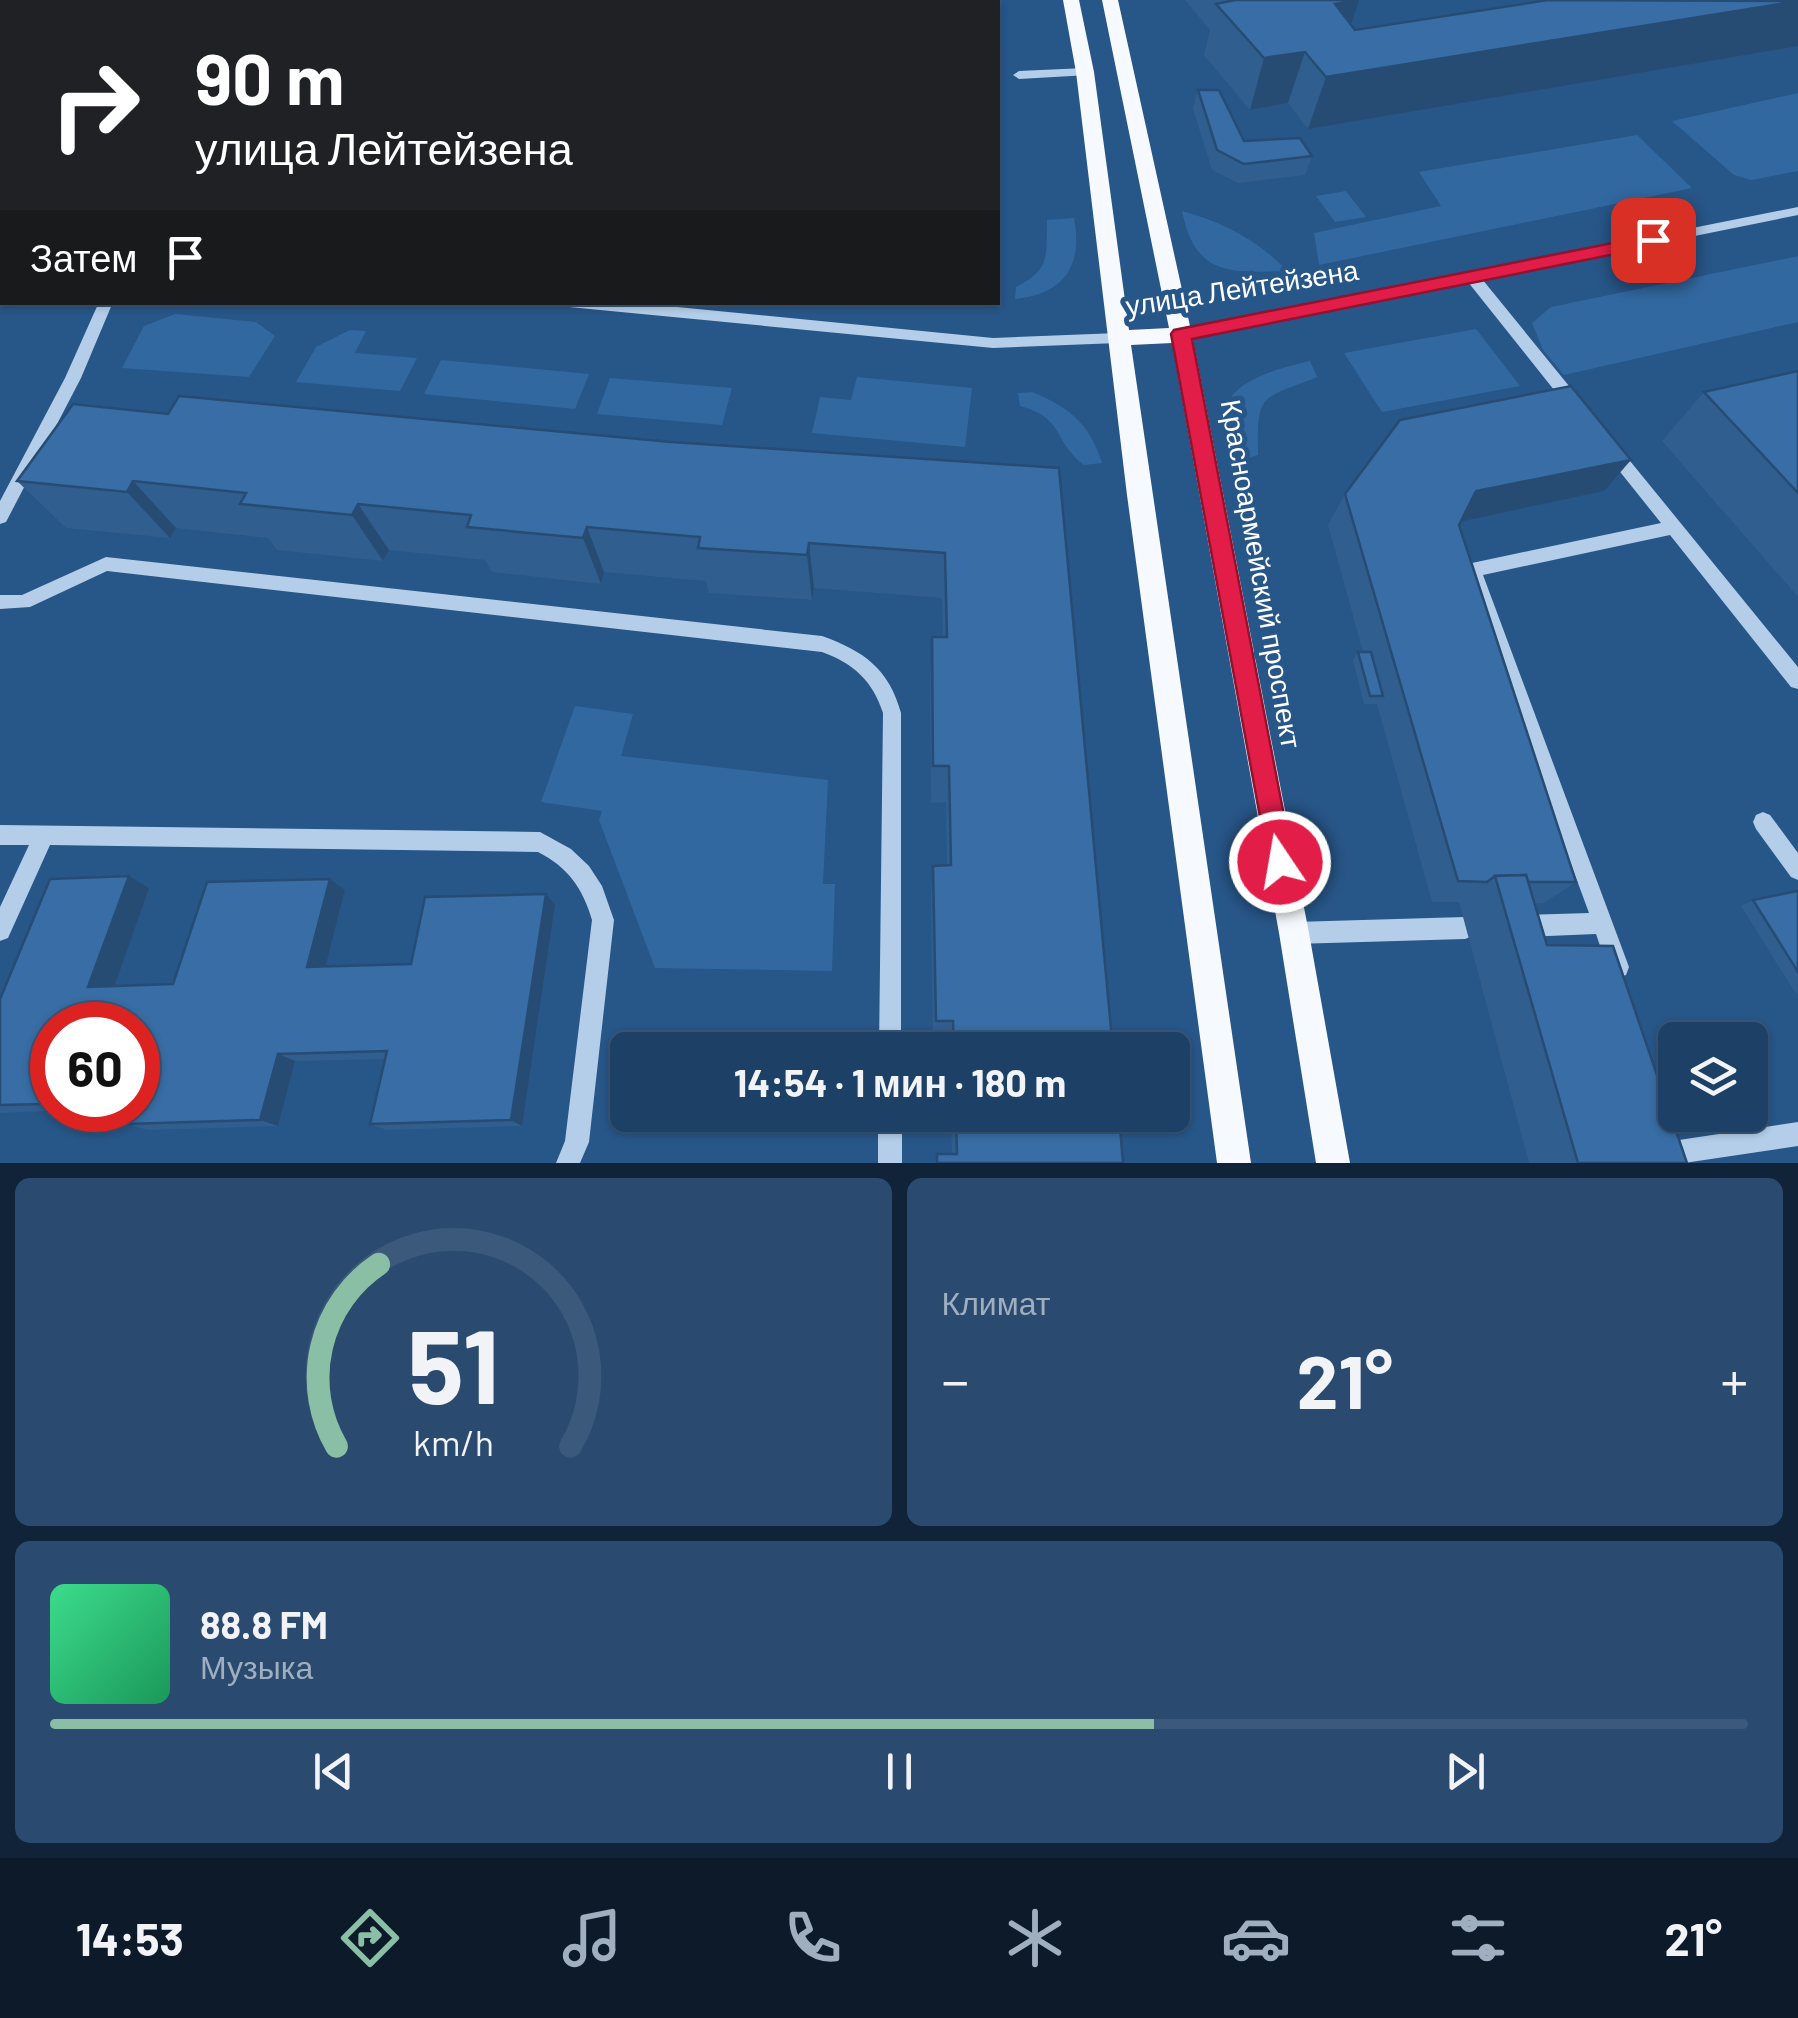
<!DOCTYPE html>
<html lang="ru">
<meta charset="utf-8">
<style>
:root{--surface:#1d4066;--page:#2a4b6f;--text:#f1f3f6;--muted:#a0afbf;--line:#3b597a;--accent:#8abfa5}
body{margin:0;font-family:Barlow,sans-serif;background:var(--page);color:var(--text);height:100vh;display:flex;flex-direction:column;font-size:38px;white-space:nowrap}
*{box-sizing:border-box;margin:0}
p{font-size:32px;color:var(--muted)}
.icon{flex:none;width:55px;height:55px;fill:none;stroke:currentColor;stroke-width:2;stroke-linecap:round;stroke-linejoin:round}
.map{position:relative;height:1163px;overflow:hidden}
.side{display:flex;flex-direction:column;gap:15px;padding:15px;background:#102338;flex:1}
.side>*{flex:none}
.hud{position:absolute;left:0px;top:0px;width:1000px;height:305px;box-shadow:0 2px 8px #0004,0 0 0 2px var(--line);background:#202124;color:#fff;overflow:hidden}
.buttons{position:absolute;left:1658px;top:1022px;display:grid;gap:20px}
.buttons a{display:grid;place-items:center;width:110px;height:110px;border-radius:15px;background:var(--surface);box-shadow:0 2px 8px #0004,0 0 0 2px var(--line);font-size:50px}
.speed{position:absolute;left:30px;top:1002px;display:flex;gap:20px;font-size:50px;font-weight:700;text-align:center}
.speed>*{display:grid;place-content:center;width:130px;height:130px;border-radius:50%;background:var(--surface);box-shadow:0 2px 8px #0004,0 0 0 2px var(--line);line-height:1}
.speed .limit{border:15px solid #d22;background:#fff;color:#111}
.pin{position:absolute;display:grid;place-items:center;width:85px;height:85px;color:#fff;margin:-42px;border-radius:20px;box-shadow:0 5px 15px #0006}
.me{position:absolute;width:110px;margin:-55px;rotate:348deg;stroke-linejoin:round;filter:drop-shadow(0 0 8px #0008)}
.turn{display:flex;align-items:center;gap:35px;height:210px;padding:0 30px;font-size:45px}
.turn .icon{width:130px;height:130px;stroke-width:2.5}
.turn b{display:block;font-size:70px;line-height:85px}
.then{display:flex;align-items:center;height:95px;padding:0 30px;background:#0003;gap:20px;font-size:38px}
.big{font-size:75px;font-weight:700;line-height:1.1}
.side .widget{flex:1;display:flex;flex-direction:column;justify-content:center;gap:15px;min-width:0;padding:0 35px;border-radius:15px;background:var(--page)}
.side .dial{align-items:center;gap:0}
.dial svg{height:260px;overflow:visible;fill:none;stroke:var(--line);stroke-width:7;stroke-linecap:round;text-anchor:middle}
.dial text{fill:var(--text);stroke:none}
.song{display:flex;align-items:center;gap:30px}
.cover{width:120px;height:120px;border-radius:15px;background:linear-gradient(135deg,hsl(150 70% 55%),hsl(150 70% 35%))}
.played{height:10px;border-radius:5px;background:linear-gradient(90deg,var(--accent) 65%,var(--line) 65%)}
.keys{display:flex;justify-content:space-around;direction:ltr}
.heat{display:flex;justify-content:space-between;align-items:center;font-size:55px;direction:ltr}
.side .tiles{flex:1;display:grid;gap:15px;grid-template-columns:1fr 1fr}
.widget:last-child{grid-column:span 2}
.trip{position:absolute;left:610px;top:1032px;width:580px;height:100px;border-radius:15px;background:var(--surface);box-shadow:0 2px 8px #0004,0 0 0 2px var(--line);font-weight:700;line-height:100px;text-align:center}
.tabs{display:flex;height:160px;justify-content:space-around;align-items:center;background:#0c1a29;color:var(--muted)}
.tabs .icon{width:70px;height:70px}
.tabs .selected{color:var(--accent)}
.tabs b{font-size:45px;color:var(--text)}
.map>svg:first-child{display:block}
.green{fill:#3268a0}
.lines{fill:none;stroke-linecap:round;stroke-linejoin:round}
.minor{fill:#b4cee9;fill-rule:evenodd}
.major{fill:#f6fafe;fill-rule:evenodd}
.wall{fill:#305e8e}
.shaded-wall{fill:#274c74}
.building{fill:#386da5;stroke:#274c74;stroke-width:2.5}
.route{fill:#e11d48;stroke:#92132f;stroke-width:2.5}
.labels{text-anchor:middle;stroke-width:10;stroke-linejoin:round;paint-order:stroke}
.street-label{font-size:28px;fill:#fff;stroke:#275688}
</style>
<div class="map">
<svg width="1798" height="1163" viewBox="0 0 1798 1163">
<rect width="100%" height="100%" fill="#275688"/>
<g class="green">
<path d="M1798 93V171L1751 180 1734 175 1672 121Z"/>
<path d="M1637 135 1692 188 1319 265 1314 233 1441 206 1419 172Z"/>
<path d="M1346 191 1366 217 1335 222 1316 196Z"/>
<path d="M1182 211C1223 222 1258 240 1287 271 1230 273 1195 276 1182 211Z"/>
<path d="M1074 218C1083 265 1065 294 1015 299L1016 287C1051 269 1046 257 1047 220Z"/>
<path d="M1798 256V322L1564 375 1543 350 1532 323 1551 307Z"/>
<path d="M175 314 256 322 275 336 249 377 122 368 144 326Z"/>
<path d="M1476 329 1520 386 1382 412 1344 353Z"/>
<path d="M350 330 366 331 355 353 417 358 400 391 296 382 316 347Z"/>
<path d="M441 360 589 374 575 409 424 394Z"/>
<path d="M1310 361 1317 377C1260 400 1257 392 1258 455L1230 463C1226 447 1219 430 1223 414 1230 379 1281 368 1310 361Z"/>
<path d="M857 377 972 388 965 447 812 433 820 397 851 400Z"/>
<path d="M610 378 732 388 722 425 597 414Z"/>
<path d="M1032 392C1069 407 1090 424 1102 463L1084 465C1051 439 1066 419 1020 406L1018 393Z"/>
<path d="M575 706 633 714 621 756 828 780 823 884H835L832 971 655 968 599 820 602 811 541 802Z"/>
</g>
<g class="lines">
<g class="minor">
<path d="M902 0H914V2H903Z"/>
<path d="M1085 68 1091 72 1089 75 1019 79 1013 75 1019 71Z"/>
<path d="M1798 207V215L1482 279 1582 402 1584 406 1576 412 1570 410 1468 282 1181 340 1174 335 1181 330Z"/>
<path d="M0 242 2 243V253L0 252Z"/>
<path d="M99 302H113L81 378 6 522 0 524V501L65 378Z"/>
<path d="M562 302H626L993 338 1118 333 1125 338 1118 343 993 348 569 307Z"/>
<path d="M1611 443 1617 445 1798 667V689L1791 687 1670 535 1483 575 1629 967 1626 975 1618 978 1610 975 1596 934 1521 937 1514 933 1510 926 1514 919 1521 915 1589 913 1463 570 1466 565 1472 563 1661 523 1605 453 1603 449 1605 445Z"/>
<path d="M106 557 822 636C864 651 889 669 901 713V1050H879L883 713C873 681 853 663 822 652L107 571 30 607 0 609V595H22Z"/>
<path d="M1763 812 1770 815 1798 853V880L1791 877 1756 829 1753 822 1756 815Z"/>
<path d="M0 825 540 832 571 849 589 866 602 886 614 920 589 1142 580 1163H556L565 1141 592 920C583 889 568 867 538 852L50 845 8 938 0 941V907L29 845H0Z"/>
<path d="M1465 917 1473 920 1476 928 1473 936 1465 939 1294 944 1286 941 1283 933 1286 925 1294 922Z"/>
<rect x="878" y="1115" width="24" height="48"/>
<path d="M1798 1122V1146L1684 1163 1671 1160 1667 1152 1671 1144 1679 1140Z"/>
</g>
<path class="major" d="M1063 0H1079L1094 72 1129 330 1169 328 1102 0H1118L1192 335 1309 933 1350 1163H1316L1279 933 1172 343 1131 345 1251 1163H1217L1127 495 1076 72Z"/>
</g>
<g class="wall">
<path d="M1185 0H1358L1308 129 1288 103 1250 110 1204 55 1210 30Z"/>
<rect x="0" y="28" width="2" height="86"/>
<path d="M1198 90 1244 141 1312 156 1305 175 1238 183 1212 170 1193 109Z"/>
<path d="M1798 371V597L1662 441 1704 392Z"/>
<path d="M168 414 671 442 1059 468 1113 1050H950L949 1043 933 1044 931 897 933 866H947L946 802 931 803 930 679 932 637H943L942 598 814 588 812 600 709 593 706 581 604 572 601 584 492 572 485 560 389 550 383 561 277 550 268 538 176 528 170 538 66 528 17 481Z"/>
<path d="M1604 491 1460 521 1459 525 1576 882 1544 903H1534L1547 945 1687 1163H1529L1459 902H1432L1377 704H1364L1353 660 1358 652H1363L1328 525 1345 494Z"/>
<path d="M330 879 345 890 325 966 411 964 555 905 522 1126 386 1130 370 1124 385 1059 295 1061 278 1126 148 1130 126 1124 147 1060H138V1025H52V1110H69L0 1113V999L149 888 114 986 173 984Z"/>
<path d="M1798 892V994H1796L1741 906 1753 900Z"/>
<path d="M951 1115H1119L1123 1163H935L937 1154H952Z"/>
</g>
<g class="shaded-wall">
<path d="M359 0H405L404 2H358Z"/>
<path d="M1359 1 1341 52 1335 4Z"/>
<path d="M1798 1V46L1308 129 1326 77Z"/>
<path d="M1305 52 1288 103 1250 110 1264 58Z"/>
<path d="M1631 460 1604 491 1454 523 1476 491Z"/>
<path d="M133 481 176 528 170 538 127 492Z"/>
<path d="M358 504 389 550 383 561 352 515Z"/>
<path d="M587 527 604 572 601 584 583 538Z"/>
<path d="M809 543 814 588 812 600 807 555Z"/>
<path d="M129 876 149 888 111 996 88 987Z"/>
<path d="M330 879 345 890 323 976 307 967Z"/>
<path d="M546 894 555 905 522 1126 511 1120Z"/>
<path d="M278 1054 295 1061 278 1126 260 1120Z"/>
<path d="M52 1081V1106L44 1104Z"/>
</g>
<g class="building">
<path d="M287 0H359L358 2H285Z"/>
<path d="M544 0H573L572 2H544Z"/>
<path d="M574 0H871L879 2H573Z"/>
<path d="M1235 0H1358L1335 4 1355 30 1548 0 1798 1 1326 77 1305 52 1264 58 1216 4Z"/>
<rect x="0" y="28" width="2" height="37"/>
<path d="M1198 90H1219L1244 141 1300 138 1312 156 1244 164 1217 150Z"/>
<path d="M1798 371V493L1704 392Z"/>
<path d="M1571 386 1631 460 1476 491 1459 525 1576 882H1528L1526 875 1495 876 1487 882 1458 881 1345 494 1400 420Z"/>
<path d="M179 396 671 442 1059 468 1113 1050H954L953 1021H936L933 866 951 865 949 766H933L932 637H947L945 553 809 543 807 555 698 548 700 537 587 527 583 538 467 527 471 515 358 504 352 515 240 504 246 493 133 481 127 492 17 481 73 404 168 414Z"/>
<path d="M1358 652H1371L1383 696H1370Z"/>
<path d="M1526 875 1547 945 1613 946 1687 1163H1578L1495 876Z"/>
<path d="M129 876 88 987 173 984 207 882 330 879 307 967 411 964 425 897 546 894 511 1120 370 1124 387 1051 278 1054 260 1120 126 1124 130 1110H138V1088L149 1051 138 1052V1025H52V1081L44 1104 0 1105V999L50 879Z"/>
<path d="M1797 891 1798 892V972L1753 900Z"/>
<path d="M956 1115H1119L1123 1163H937V1154H957Z"/>
</g>
<path class="route" d="M1653 235 1662 240 1660 245 1192 339 1293 862 1289 871 1280 875 1270 871 1171 334 1174 330Z"/>
<g class="labels">
<g class="street-label">
<text transform="translate(1242 288) rotate(-9)" y="10">улица Лейтейзена</text>
<text transform="translate(1261 574) rotate(80)" y="10">Красноармейский проспект</text>
</g>
</g>
</svg>
<div class="buttons">
<a><svg class="icon" aria-label="layers" viewBox="0 0 24 24"><path d="M12 4l9 5-9 5-9-5zM3 14l9 5 9-5"/></svg></a>
</div>
<div class="speed"><div class="limit">60</div></div>
<div class="pin" style="left:1653px;top:240px;background:#d93025"><svg class="icon" aria-label="arrive" viewBox="0 0 24 24"><path d="M6 21V4h12l-3 4 3 4H6"/></svg></div>
<svg class="me" style="left:1280px;top:862px" viewBox="-20 -20 40 40"><circle r="17" fill="#e11d48" stroke="#fff" stroke-width="3"/><path d="M0-11L8 9 0 5-8 9z" fill="#fff"/></svg>
<div class="trip">14:54 · 1 мин · 180 m</div>
<div class="hud">
<div class="turn"><svg class="icon" aria-label="right" viewBox="0 0 24 24"><path d="M7 20v-9h11M14 6l5 5-5 5"/></svg><div><b>90 m</b>улица Лейтейзена</div></div>
<div class="then">Затем<svg class="icon" aria-label="arrive" viewBox="0 0 24 24"><path d="M6 21V4h12l-3 4 3 4H6"/></svg></div>
</div>
</div>
<section class="side">
<div class="tiles">
<div class="widget dial"><svg viewBox="0 0 100 80">
<path d="M14 69A42 42 0 1 1 86 69"/>
<path d="M14 69A42 42 0 0 1 27 13" stroke="#8abfa5"/>
<text x="50" y="56" font-size="32" font-weight="700">51</text>
<text x="50" y="72" font-size="11">km/h</text>
</svg></div>
<div class="widget"><p>Климат</p>
<div class="heat"><a>−</a><b class="big">21°</b><a>+</a></div>
</div>
<div class="widget">
<div class="song"><i class="cover"></i><div><b>88.8 FM</b><p>Музыка</p></div></div>
<div class="played"></div>
<div class="keys"><svg class="icon" aria-label="previous" viewBox="0 0 24 24"><path d="M18 5L8 12l10 7zM5 5v14"/></svg><svg class="icon" aria-label="pause" viewBox="0 0 24 24"><path d="M8 5v14M16 5v14"/></svg><svg class="icon" aria-label="next" viewBox="0 0 24 24"><path d="M6 5l10 7-10 7zM19 5v14"/></svg></div>
</div>
</div>
</section>
<nav class="tabs">
<b>14:53</b>
<svg class="icon selected" aria-label="directions" viewBox="0 0 24 24"><path d="M12 3l9 9-9 9-9-9zM9 14v-3h6M13 9l2 2-2 2"/></svg>
<svg class="icon" aria-label="music" viewBox="0 0 24 24"><path d="M9 18V5l10-2v13"/><circle cx="6" cy="18" r="3"/><circle cx="16" cy="16" r="3"/></svg>
<svg class="icon" aria-label="phone" viewBox="0 0 24 24"><path d="M5 4h4l2 5-3 2q2 4 5 5l2-3 5 2v4C11 20 4 13 5 4z"/></svg>
<svg class="icon" aria-label="climate" viewBox="0 0 24 24"><path d="M12 3v18M4 7l16 10M4 17L20 7"/></svg>
<svg class="icon" aria-label="car" viewBox="0 0 24 24"><path d="M5 17H2v-5l4-1 3-4h7l3 4 3 1v5h-3M9 17h6M6 11h13"/><circle cx="7" cy="17" r="2"/><circle cx="17" cy="17" r="2"/></svg>
<svg class="icon" aria-label="filters" viewBox="0 0 24 24"><path d="M4 7h16M4 17h16"/><circle cx="9" cy="7" r="2"/><circle cx="15" cy="17" r="2"/></svg>
<b>21°</b>
</nav>
